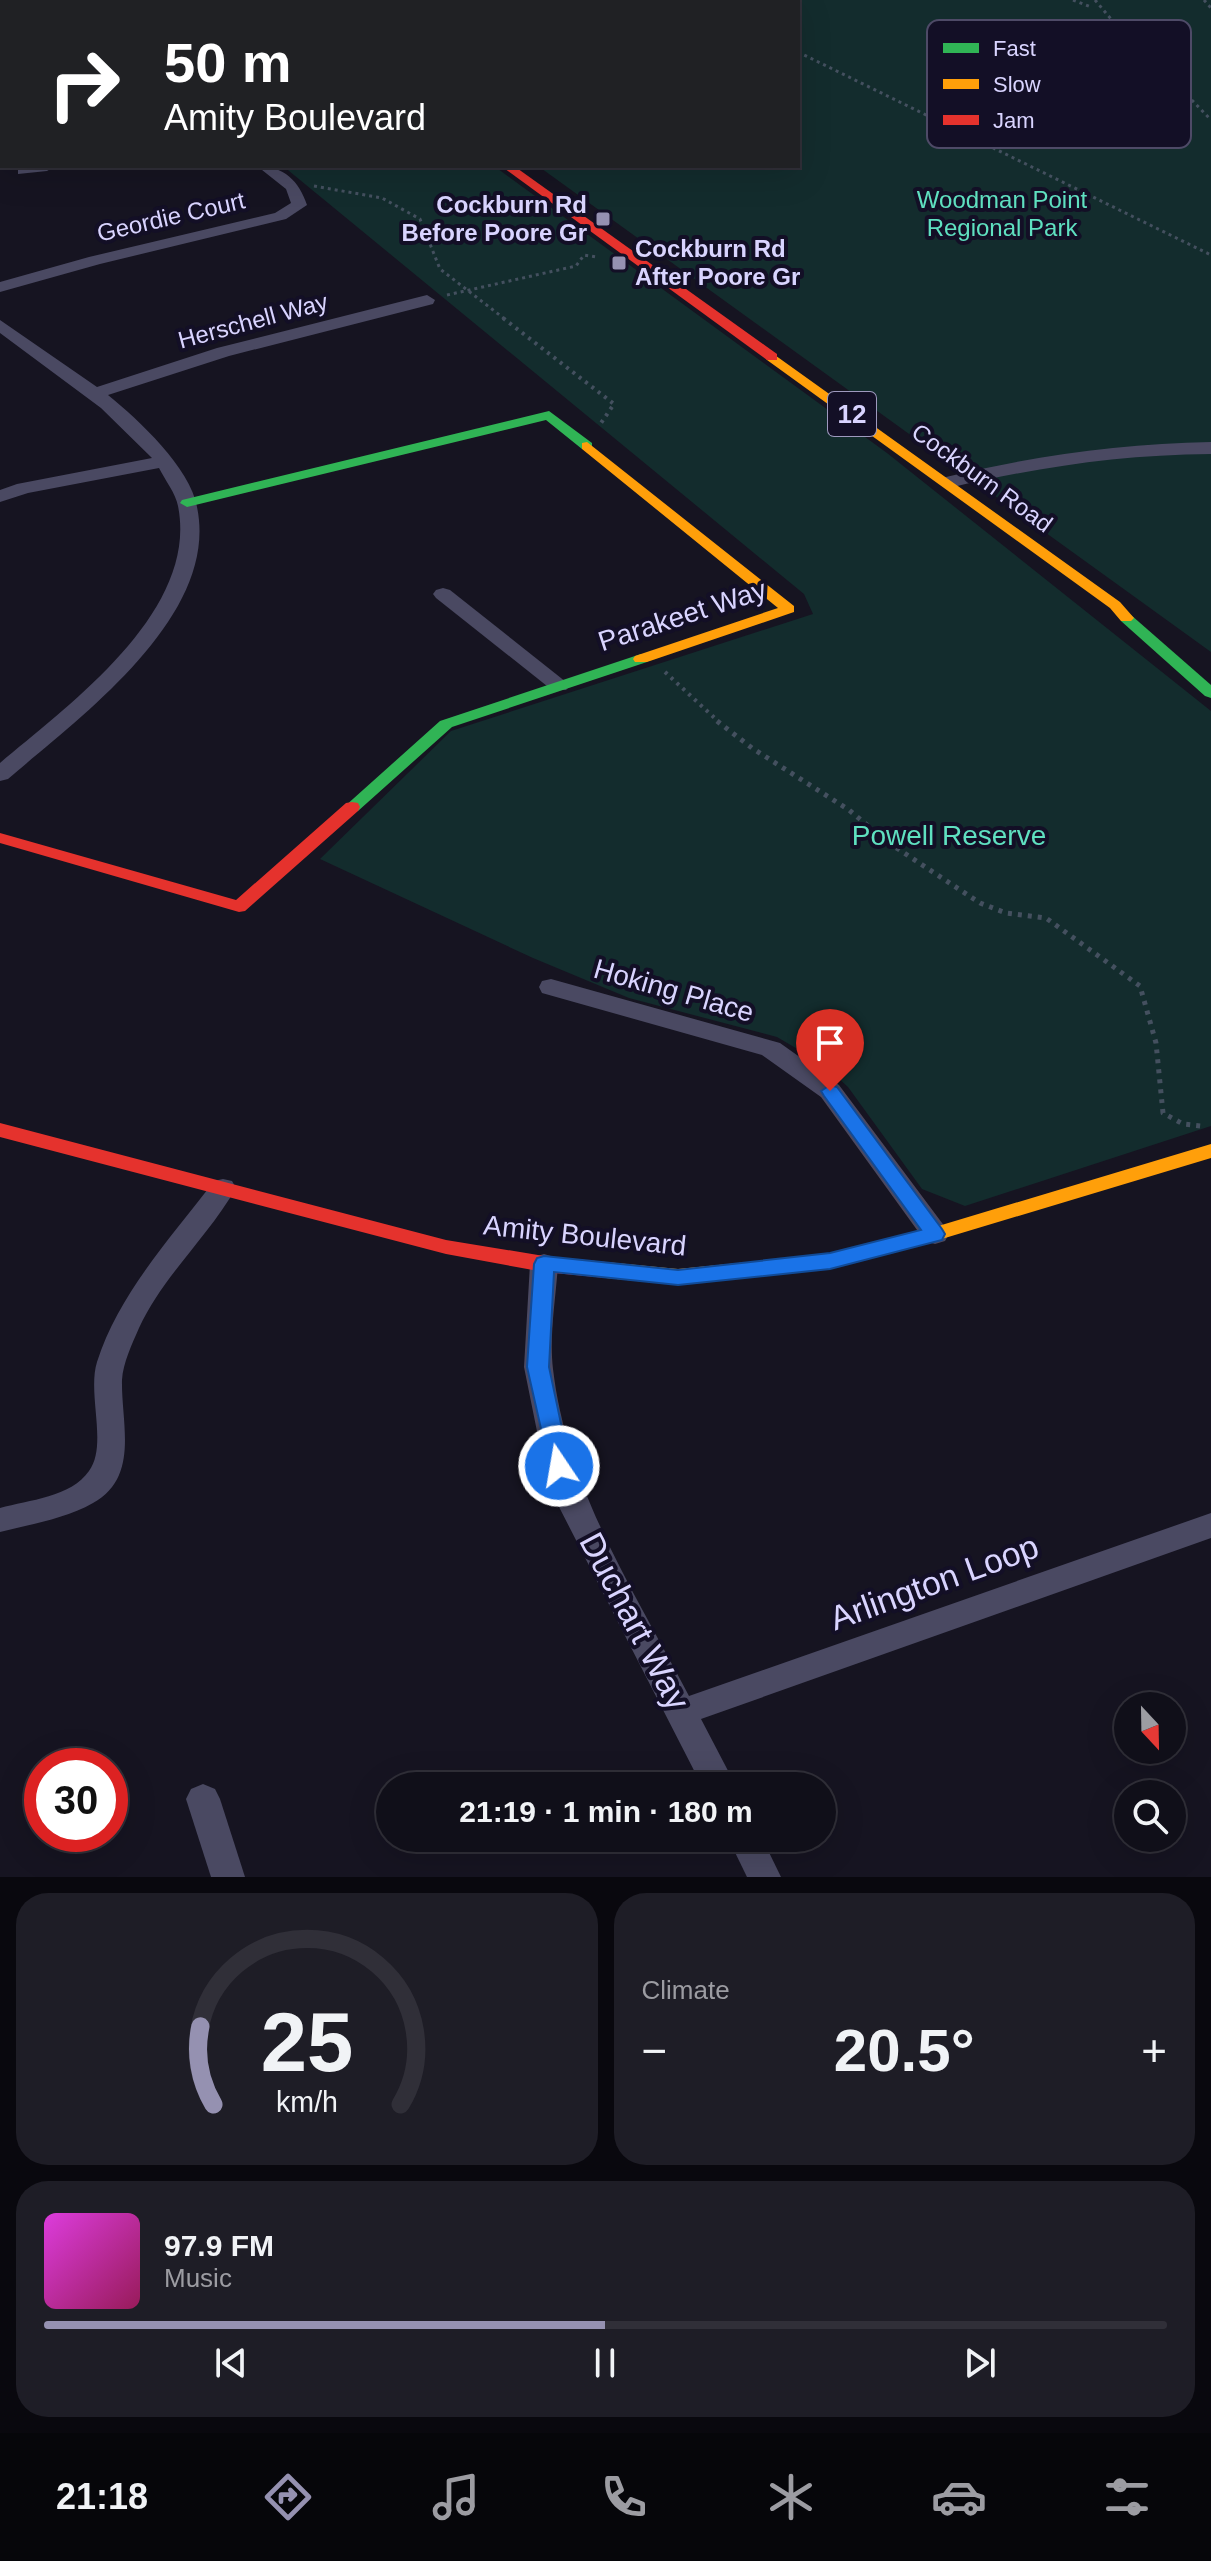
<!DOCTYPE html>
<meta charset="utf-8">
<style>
:root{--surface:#100f19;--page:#1e1d26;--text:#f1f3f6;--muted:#9c9ca2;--line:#302f38;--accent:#9591b1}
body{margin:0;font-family:Helvetica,sans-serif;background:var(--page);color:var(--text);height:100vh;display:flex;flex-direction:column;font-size:30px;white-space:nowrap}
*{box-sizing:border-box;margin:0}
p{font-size:26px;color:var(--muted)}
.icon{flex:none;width:44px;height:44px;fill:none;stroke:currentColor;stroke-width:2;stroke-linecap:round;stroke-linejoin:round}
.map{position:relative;height:1877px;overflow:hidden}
.details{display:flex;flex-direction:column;gap:16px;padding:16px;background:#09080e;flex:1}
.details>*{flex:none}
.banner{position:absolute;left:0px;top:0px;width:800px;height:168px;box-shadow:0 8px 32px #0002,0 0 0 2px var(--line);background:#202124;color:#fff;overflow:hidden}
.needle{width:52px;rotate:158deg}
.fabs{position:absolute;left:1114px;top:1692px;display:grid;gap:16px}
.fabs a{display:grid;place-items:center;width:72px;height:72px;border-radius:50%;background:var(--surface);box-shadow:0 8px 32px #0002,0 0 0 2px var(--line);font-size:40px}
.speed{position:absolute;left:24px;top:1748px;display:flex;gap:16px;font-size:40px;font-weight:700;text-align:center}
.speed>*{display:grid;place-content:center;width:104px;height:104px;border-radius:50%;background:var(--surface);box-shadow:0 8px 32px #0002,0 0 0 2px var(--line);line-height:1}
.speed .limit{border:12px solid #d22;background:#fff;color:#111}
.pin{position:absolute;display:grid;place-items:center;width:68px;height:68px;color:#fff;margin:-82px -34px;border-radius:50% 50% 50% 0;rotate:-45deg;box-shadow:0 0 8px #0007}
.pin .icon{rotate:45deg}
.me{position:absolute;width:88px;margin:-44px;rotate:348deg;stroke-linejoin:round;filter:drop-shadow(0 0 6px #0008)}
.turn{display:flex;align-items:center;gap:28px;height:168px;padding:0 32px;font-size:36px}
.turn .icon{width:104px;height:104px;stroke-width:2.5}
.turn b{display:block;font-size:56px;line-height:68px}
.big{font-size:60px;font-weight:700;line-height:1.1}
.details .card{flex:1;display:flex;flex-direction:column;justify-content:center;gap:12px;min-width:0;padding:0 28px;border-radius:32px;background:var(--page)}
.details .dial{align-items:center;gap:0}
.dial svg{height:208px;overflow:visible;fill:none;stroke:var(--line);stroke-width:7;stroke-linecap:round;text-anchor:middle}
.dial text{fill:var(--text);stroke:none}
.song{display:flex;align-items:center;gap:24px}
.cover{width:96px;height:96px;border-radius:12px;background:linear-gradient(135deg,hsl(300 70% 55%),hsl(330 70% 35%))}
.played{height:8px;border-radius:4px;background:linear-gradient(90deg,var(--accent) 50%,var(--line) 50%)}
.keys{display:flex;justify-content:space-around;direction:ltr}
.heat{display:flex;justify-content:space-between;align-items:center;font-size:44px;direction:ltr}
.details .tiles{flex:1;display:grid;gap:16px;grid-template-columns:1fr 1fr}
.card:last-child{grid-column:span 2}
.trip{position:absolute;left:376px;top:1772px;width:460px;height:80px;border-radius:40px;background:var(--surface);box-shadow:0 8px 32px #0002,0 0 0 2px var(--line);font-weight:700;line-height:80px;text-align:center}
.menu{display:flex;height:128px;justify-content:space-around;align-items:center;background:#06060a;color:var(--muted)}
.menu .icon{width:56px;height:56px}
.menu .current{color:var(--accent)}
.menu b{font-size:36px;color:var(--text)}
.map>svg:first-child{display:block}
.green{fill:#132c2d}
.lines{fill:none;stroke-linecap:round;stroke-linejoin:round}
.path-far2{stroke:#44505f;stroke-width:3;stroke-dasharray:3 4;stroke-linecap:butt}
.path-far1{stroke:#44505f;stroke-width:4;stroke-dasharray:3 5;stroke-linecap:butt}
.path{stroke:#44505f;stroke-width:5;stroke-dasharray:4 6;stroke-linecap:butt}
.street{fill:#4a4962;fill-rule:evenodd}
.fast{fill:#30b455;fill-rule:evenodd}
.slow{fill:#ff9f0a;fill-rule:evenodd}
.jam{fill:#e5322d;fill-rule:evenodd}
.route{fill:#1a73e8;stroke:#114b97;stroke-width:2}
.poi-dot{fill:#9591b1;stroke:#130f26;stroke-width:3}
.labels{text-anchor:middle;stroke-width:8;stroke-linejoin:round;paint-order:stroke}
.far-park-label{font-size:24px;fill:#5fe0c0;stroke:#130f26}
.far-poi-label{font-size:24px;font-weight:bold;fill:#d9d4ff;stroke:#130f26;text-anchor:end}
.far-street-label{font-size:24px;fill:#d9d4ff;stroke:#130f26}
.shield{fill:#130f26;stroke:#9e99be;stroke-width:2}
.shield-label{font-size:26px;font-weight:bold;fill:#d9d4ff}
.street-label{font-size:28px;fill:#d9d4ff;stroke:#130f26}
.park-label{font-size:28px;fill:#5fe0c0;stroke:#130f26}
.near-street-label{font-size:34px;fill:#d9d4ff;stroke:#130f26}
.key{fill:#130f26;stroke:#4e4a67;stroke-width:2}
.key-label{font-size:22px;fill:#d9d4ff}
</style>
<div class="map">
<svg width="1211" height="1877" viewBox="0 0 1211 1877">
<rect width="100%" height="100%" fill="#161421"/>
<g class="green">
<path d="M306 0H1211V652L538 166H798V2Z"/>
<path d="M283 166H494L887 453 1211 711V1126L965 1206 922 1189 848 1087 823 1064 777 1037 629 998 533 958 320 859 451 731 813 614 804 594Z"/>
</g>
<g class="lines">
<g class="path-far2">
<path d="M693 0 697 2"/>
<path d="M1073 0 1091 7"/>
<path d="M1095 0 1158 75 1188 96 1211 120"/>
<path d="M1204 0 1211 8"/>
<path d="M164 2 169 0"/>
<path d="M798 52 1211 255"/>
<path d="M314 186 382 198 420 219 440 269 506 320"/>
<path d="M447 295 576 266 584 255 596 257"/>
</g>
<g class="path-far1">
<path d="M503 318 614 404 599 426"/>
<path d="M665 672 720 723"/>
</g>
<path class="path" d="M717 721 752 748 849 810 886 841 980 903 1006 913 1046 918 1140 986 1156 1043 1163 1113 1183 1124 1201 1126"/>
<g class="street">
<rect x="0" y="79" width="2" height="8"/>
<path d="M25 166H55L47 171 18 174V168Z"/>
<path d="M257 166C284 166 299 181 307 205L286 219 100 264 0 292V282L89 257 275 213 291 203 286 189Z"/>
<path d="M427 295 435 300 433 304 229 356 108 395C139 420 190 468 197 507 220 616 80 717 8 779L0 781V763C70 704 199 611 178 506 176 494 165 480 159 468L28 493 0 502V490L17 484 152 458 101 408 0 333V320L97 387 217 348Z"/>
<path d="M1211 442V454C1118 455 1039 467 949 488L940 482 942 478C1031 456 1120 444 1211 442Z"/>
<path d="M443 588 450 590 566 682 570 686 566 690H552L436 598 433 594 436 590Z"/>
<path d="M551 979 780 1043 839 1085 945 1227 949 1234 945 1241 935 1244 925 1241 821 1097 762 1055 542 993 539 987 542 981Z"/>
<path d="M223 1179 232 1181 236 1188C208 1237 163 1276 139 1328 132 1344 123 1363 122 1380 121 1423 140 1477 93 1503 65 1519 31 1524 0 1532V1508C29 1500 71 1497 89 1471 108 1445 87 1394 97 1362 119 1293 171 1238 214 1181Z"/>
<path d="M544 1254 554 1257 558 1264C556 1297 549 1335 553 1369 567 1489 634 1591 689 1696L1211 1513V1538L701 1719 736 1786H702L557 1503 544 1466 524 1367 530 1264 534 1257Z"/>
<path d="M203 1784 215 1789 220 1799 245 1877H211L186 1799 191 1789Z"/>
<path d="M728 1838H762L781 1877H747Z"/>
</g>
<g class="fast">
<path d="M259 0H276L277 2H260Z"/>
<path d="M549 411 592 443V449H582L546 420 187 507 180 503 182 500Z"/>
<path d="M1126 613 1131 615 1211 685V698L1205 696 1121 621V615Z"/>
<path d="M641 654 647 656 649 659 647 662 452 727 358 811H346L344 807 440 721Z"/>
</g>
<g class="slow">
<path d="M772 353 1120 602 1134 618 1131 621H1121L1110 608 767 360 765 357Z"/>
<path d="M587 442 794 606V612L647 662H635L633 659 635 656 778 608 582 449V443Z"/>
<path d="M1211 1144V1158L935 1241 830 1268 678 1285 606 1278 599 1275 596 1270 599 1265 606 1262 678 1269 830 1254 935 1227Z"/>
</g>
<g class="jam">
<path d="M2 0H26L2 4Z"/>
<path d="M501 166H514L777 354V360H767Z"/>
<path d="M352 802 358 803 360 807 358 811 245 911 239 912 0 843V833L236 900 346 803Z"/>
<path d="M0 1123 446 1240 544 1256 606 1262 613 1265 616 1270 613 1275 606 1278 544 1272 446 1254 0 1137Z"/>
</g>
</g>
<path class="route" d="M830 1085 837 1087 942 1229 945 1234 942 1240 830 1269 678 1285 554 1272 549 1367 570 1466 567 1473 559 1475 551 1473 527 1367 534 1264 537 1258 544 1256 678 1270 830 1253 921 1230 824 1096 821 1091Z"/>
<g class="poi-dot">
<rect x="595" y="211" width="16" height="16" rx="4"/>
<rect x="611" y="255" width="16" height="16" rx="4"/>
</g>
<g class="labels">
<g class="far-park-label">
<text x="1002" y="208">Woodman Point<tspan x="1002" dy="28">Regional Park</tspan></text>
</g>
<g class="far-poi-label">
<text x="587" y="213">Cockburn Rd<tspan x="587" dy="28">Before Poore Gr</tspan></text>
<text x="635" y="257" text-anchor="start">Cockburn Rd<tspan x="635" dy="28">After Poore Gr</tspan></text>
</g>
<g class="far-street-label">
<text transform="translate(171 217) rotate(-13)" y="8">Geordie Court</text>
<text transform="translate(253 321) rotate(-15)" y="8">Herschell Way</text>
<text transform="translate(982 478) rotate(36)" y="8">Cockburn Road</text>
</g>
<rect class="shield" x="828" y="392" width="48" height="44" rx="6"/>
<g class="shield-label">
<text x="852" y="423">12</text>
</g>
<g class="street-label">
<text transform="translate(682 615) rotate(-18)" y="10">Parakeet Way</text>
<text transform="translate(674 990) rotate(16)" y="10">Hoking Place</text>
<text transform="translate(585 1235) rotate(6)" y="10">Amity Boulevard</text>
</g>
<g class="park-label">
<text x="949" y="845">Powell Reserve</text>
</g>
<g class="near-street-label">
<text transform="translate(934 1582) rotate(-20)" y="12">Arlington Loop</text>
<text transform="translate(635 1621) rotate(62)" y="12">Duchart Way</text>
</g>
</g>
<rect x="927" y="20" width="264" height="128" rx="12" class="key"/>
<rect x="943" y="43" width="36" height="10" fill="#30b455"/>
<rect x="943" y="79" width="36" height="10" fill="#ff9f0a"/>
<rect x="943" y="115" width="36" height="10" fill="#e5322d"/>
<g class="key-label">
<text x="993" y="56">Fast</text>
<text x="993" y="92">Slow</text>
<text x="993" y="128">Jam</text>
</g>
</svg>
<div class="fabs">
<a><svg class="needle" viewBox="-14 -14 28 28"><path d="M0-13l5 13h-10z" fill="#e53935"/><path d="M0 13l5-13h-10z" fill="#9c9ca2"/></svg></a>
<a><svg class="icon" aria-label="search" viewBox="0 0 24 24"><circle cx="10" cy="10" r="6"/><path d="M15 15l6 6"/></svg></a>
</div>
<div class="speed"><div class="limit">30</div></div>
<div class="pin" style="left:830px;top:1091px;background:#d93025"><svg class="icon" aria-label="arrive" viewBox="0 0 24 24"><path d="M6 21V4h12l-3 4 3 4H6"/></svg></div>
<svg class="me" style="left:559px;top:1466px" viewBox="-20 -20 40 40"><circle r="17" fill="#1a73e8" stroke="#fff" stroke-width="3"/><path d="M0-11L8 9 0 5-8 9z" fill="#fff"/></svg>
<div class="trip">21:19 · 1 min · 180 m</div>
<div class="banner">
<div class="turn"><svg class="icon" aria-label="right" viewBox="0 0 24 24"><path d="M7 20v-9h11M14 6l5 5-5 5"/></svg><div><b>50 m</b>Amity Boulevard</div></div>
</div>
</div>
<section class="details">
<div class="tiles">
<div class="card dial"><svg viewBox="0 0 100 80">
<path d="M14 69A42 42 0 1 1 86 69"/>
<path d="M14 69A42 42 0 0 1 9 39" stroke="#9591b1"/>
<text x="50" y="56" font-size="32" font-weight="700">25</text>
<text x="50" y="72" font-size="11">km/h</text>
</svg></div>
<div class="card"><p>Climate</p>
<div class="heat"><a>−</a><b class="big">20.5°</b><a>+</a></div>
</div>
<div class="card">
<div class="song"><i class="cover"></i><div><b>97.9 FM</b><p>Music</p></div></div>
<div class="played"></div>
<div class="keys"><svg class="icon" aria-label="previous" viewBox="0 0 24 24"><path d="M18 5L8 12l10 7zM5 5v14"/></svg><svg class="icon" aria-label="pause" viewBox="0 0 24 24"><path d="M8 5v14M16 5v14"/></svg><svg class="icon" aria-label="next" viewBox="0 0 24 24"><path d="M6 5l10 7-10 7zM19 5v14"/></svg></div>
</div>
</div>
</section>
<nav class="menu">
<b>21:18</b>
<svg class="icon current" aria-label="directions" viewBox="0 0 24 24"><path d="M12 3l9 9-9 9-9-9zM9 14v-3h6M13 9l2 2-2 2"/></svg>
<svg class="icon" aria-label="music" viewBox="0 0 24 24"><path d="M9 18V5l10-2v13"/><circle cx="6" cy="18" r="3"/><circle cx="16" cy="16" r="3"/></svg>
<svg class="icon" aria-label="phone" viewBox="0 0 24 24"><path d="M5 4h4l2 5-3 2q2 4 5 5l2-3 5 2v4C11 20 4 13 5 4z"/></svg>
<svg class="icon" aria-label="climate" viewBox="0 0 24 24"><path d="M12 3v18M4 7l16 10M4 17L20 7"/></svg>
<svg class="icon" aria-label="car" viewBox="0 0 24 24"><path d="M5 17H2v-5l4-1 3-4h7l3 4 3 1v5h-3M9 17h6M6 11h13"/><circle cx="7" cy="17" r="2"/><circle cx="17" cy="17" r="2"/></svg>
<svg class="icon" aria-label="filters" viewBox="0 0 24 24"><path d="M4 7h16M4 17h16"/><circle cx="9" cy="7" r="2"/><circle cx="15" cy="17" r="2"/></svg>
</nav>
